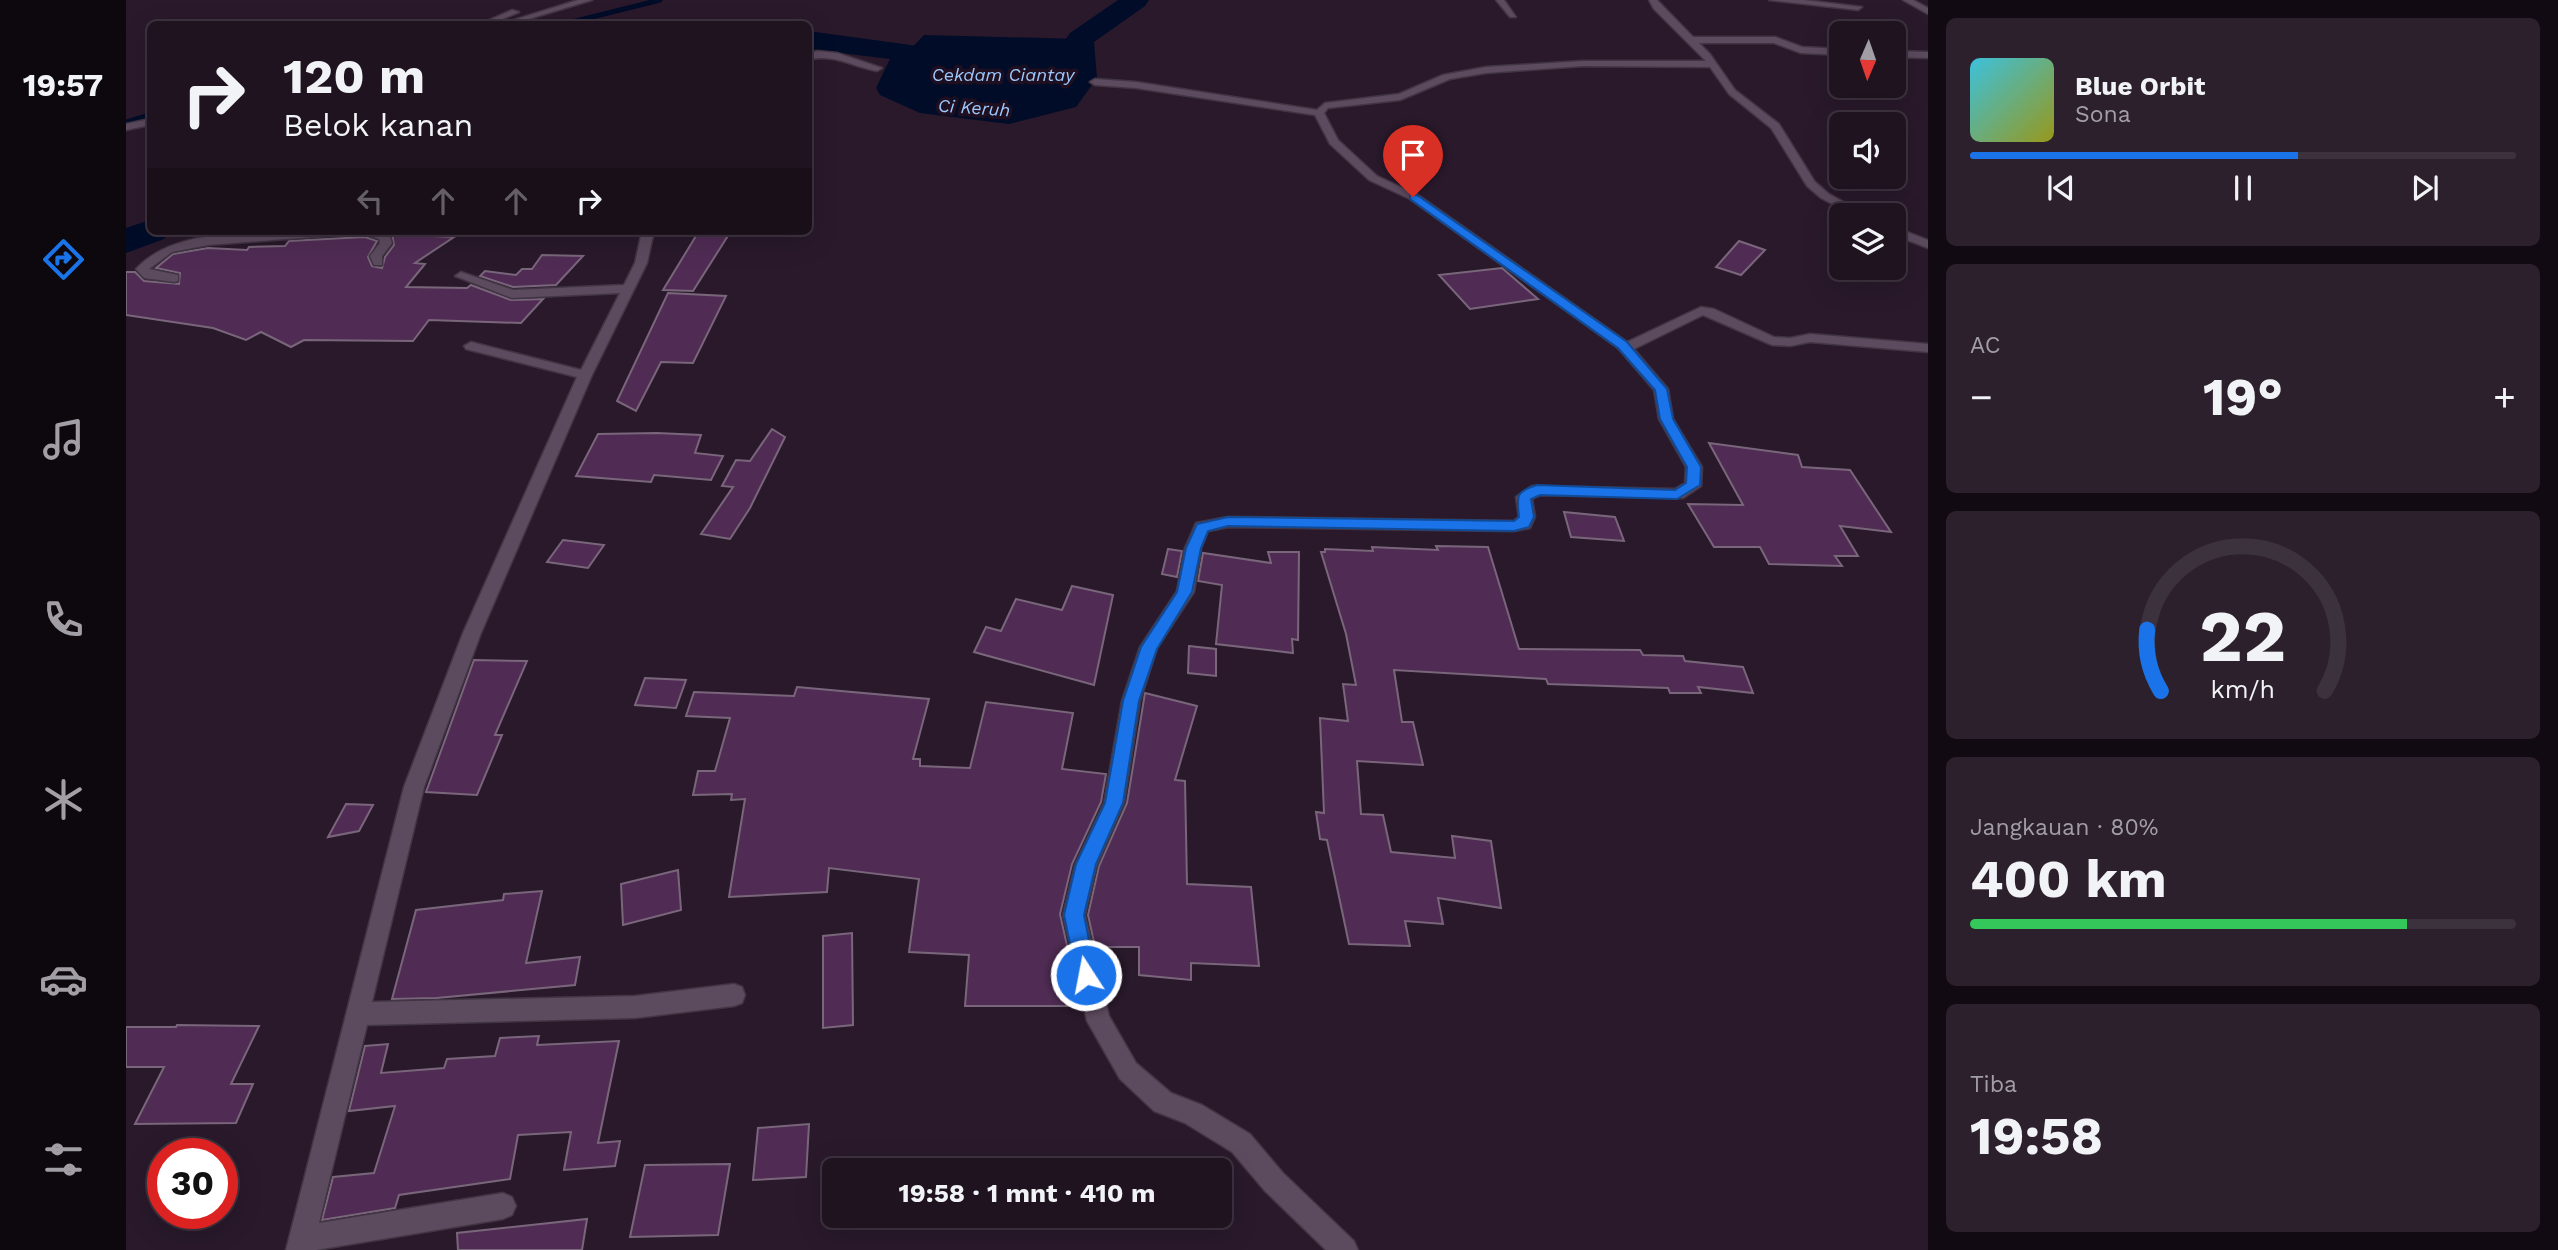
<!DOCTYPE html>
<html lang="id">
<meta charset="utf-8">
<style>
:root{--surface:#1f1320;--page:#2c202d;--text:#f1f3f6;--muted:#a19ea5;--line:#3c323e;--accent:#1a73e8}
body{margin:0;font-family:"Work Sans",sans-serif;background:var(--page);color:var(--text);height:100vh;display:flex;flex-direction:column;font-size:26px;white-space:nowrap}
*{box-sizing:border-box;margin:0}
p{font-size:23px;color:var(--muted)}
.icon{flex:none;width:38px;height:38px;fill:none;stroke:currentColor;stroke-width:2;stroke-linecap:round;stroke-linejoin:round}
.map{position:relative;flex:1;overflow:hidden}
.details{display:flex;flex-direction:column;gap:18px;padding:18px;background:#110a12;width:630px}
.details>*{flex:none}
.hud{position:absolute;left:21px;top:21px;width:665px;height:214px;border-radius:10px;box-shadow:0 7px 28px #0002,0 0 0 2px var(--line);background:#1f1320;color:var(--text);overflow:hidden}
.needle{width:46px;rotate:182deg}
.fabs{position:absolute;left:1703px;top:21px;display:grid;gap:14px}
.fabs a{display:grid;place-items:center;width:77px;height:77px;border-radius:10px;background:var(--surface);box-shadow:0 7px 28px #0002,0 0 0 2px var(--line);font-size:35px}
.speed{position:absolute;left:21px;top:1138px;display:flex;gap:14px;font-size:35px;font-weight:700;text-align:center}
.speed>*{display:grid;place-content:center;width:91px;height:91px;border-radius:50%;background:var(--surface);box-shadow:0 7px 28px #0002,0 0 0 2px var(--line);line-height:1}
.speed .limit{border:10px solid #d22;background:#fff;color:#111}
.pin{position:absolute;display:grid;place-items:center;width:60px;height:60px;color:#fff;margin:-72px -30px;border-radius:50% 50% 50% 0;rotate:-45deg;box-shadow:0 0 7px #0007}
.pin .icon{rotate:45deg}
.me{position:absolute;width:77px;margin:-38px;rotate:349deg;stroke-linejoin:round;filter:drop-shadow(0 0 5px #0008)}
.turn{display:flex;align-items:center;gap:24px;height:147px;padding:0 21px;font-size:32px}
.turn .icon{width:91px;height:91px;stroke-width:2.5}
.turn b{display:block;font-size:49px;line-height:60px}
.lanes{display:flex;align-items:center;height:66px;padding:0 21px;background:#0003;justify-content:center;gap:35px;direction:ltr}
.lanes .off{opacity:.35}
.big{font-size:52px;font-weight:700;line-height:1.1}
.details .widget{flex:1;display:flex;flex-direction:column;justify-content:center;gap:10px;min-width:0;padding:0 24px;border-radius:10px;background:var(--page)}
.details .dial{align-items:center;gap:0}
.dial svg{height:182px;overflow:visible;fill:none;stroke:var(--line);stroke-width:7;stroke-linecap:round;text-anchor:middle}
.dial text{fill:var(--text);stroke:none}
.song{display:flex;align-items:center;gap:21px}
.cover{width:84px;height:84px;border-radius:10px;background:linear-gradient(135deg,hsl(190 70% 55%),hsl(60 70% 35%))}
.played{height:7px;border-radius:4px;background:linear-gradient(90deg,var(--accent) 60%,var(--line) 60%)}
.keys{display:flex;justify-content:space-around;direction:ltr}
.heat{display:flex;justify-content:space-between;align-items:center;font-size:38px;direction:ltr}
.charge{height:10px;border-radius:5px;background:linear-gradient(90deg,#34c759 80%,var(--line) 0)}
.trip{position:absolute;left:696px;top:1158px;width:410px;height:70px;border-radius:10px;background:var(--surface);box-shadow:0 7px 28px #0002,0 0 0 2px var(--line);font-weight:700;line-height:70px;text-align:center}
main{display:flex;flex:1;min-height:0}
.menu{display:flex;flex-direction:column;width:126px;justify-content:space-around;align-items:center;background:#0c080d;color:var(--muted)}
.menu .icon{width:49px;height:49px}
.menu .active{color:var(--accent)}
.menu b{font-size:32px;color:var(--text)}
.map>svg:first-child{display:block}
.water{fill:#000c28}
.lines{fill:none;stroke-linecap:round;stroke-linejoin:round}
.stream{stroke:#000c28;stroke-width:5}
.river{fill:#000c28;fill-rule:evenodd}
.building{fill:#502c54;stroke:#79667b;stroke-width:2}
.street-casing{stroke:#423543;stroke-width:3}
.street{fill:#5c4a5e;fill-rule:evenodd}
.route{fill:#1a73e8;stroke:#114b97;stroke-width:2}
.labels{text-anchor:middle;stroke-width:7;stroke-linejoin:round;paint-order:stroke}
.far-water-label{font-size:18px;font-style:italic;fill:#9dc9fe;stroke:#1f1021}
</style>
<main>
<nav class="menu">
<b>19:57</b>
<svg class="icon active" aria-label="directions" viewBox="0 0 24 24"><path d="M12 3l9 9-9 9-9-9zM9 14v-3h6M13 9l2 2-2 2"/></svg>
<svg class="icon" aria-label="music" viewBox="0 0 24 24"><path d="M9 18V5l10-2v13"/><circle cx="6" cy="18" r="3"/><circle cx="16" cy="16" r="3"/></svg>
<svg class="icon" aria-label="phone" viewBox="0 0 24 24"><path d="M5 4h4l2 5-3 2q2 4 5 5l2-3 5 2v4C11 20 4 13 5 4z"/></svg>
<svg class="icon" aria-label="climate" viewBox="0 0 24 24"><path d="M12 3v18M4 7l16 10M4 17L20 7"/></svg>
<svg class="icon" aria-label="car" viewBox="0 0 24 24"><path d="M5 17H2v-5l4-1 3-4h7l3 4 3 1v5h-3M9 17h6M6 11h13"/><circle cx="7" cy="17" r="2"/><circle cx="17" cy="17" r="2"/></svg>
<svg class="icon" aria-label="filters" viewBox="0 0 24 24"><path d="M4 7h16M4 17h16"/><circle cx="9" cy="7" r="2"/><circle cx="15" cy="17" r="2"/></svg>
</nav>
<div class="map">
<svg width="1802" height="1250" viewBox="0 0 1802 1250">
<rect width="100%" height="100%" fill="#29192b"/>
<path class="water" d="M798 35 954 39 962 47 956 78 939 100 883 114 805 106 766 88 782 52Z"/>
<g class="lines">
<g class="stream">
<path d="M438 24 534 0"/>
<path d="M0 122 24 115"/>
</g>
<g class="river">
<path d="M992 0H1023L1019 6 968 42 971 78 950 107 883 124 794 113 754 95 750 88 764 59 682 49V31L792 46 797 52 782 84 811 97 883 104 928 93 941 77 940 39 944 33Z"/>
<path d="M24 220V231H44L38 239 0 253V228Z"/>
</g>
</g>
<g class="building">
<path d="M573 231H605L567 291 537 290Z"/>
<path d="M266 234 328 237 289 263 299 264 280 287 341 288 345 285 385 300 417 299 395 323 303 320 287 341 178 340 165 347 135 332 120 340 87 328 0 315V272H9L18 281 53 284 54 273 30 268 47 254 82 248 121 250 123 247 159 246 163 241 239 237 251 241 242 257 246 266 256 268 259 257 268 245Z"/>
<path d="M1613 241 1639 250 1615 275 1590 267Z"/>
<path d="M416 255 457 256 430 285 387 287 354 276 359 271 390 275 396 269H406Z"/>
<path d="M1376 268 1412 299 1344 309 1313 275Z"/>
<path d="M542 293 600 296 567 363 535 362 510 411 491 401Z"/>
<path d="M646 429 659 437 624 508 604 539 575 534 607 487 596 486 610 460 624 461Z"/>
<path d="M531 433 575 435 569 453 597 456 585 480 528 475 525 482 450 476 472 434Z"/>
<path d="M1583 443 1672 455 1676 467 1724 470 1765 532 1714 526 1732 556H1709L1716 566 1643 564 1634 547H1588L1562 504 1617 505Z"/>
<path d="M1438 512 1489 517 1498 541 1445 537Z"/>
<path d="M437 540 478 545 462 568 421 562Z"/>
<path d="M1310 546 1362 547 1393 649 1514 650 1517 655 1557 656 1559 661 1617 667 1627 693 1572 687 1575 693H1544L1542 688 1422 684 1420 679 1268 670 1276 722H1287L1297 765 1231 761 1235 814 1257 815 1265 852 1329 858 1326 836 1365 841 1375 908 1312 898 1317 924 1279 921 1284 946 1223 944 1201 840 1194 839 1190 812 1198 813 1194 718 1222 721 1217 684 1230 685 1220 634 1195 552H1199V549L1247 551 1246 547 1312 550Z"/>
<path d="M1042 549 1056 551 1051 577 1036 574Z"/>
<path d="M1142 552H1173L1172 640 1166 639 1167 653 1090 644 1096 585 1072 581 1077 553 1145 563Z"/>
<path d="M946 586 987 595 968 685 848 652 860 627 875 631 890 599 936 610Z"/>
<path d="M1063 646 1090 649V676L1062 673Z"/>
<path d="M348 660 401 661 369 735H376L351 795 300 792Z"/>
<path d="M519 678 560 680 550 708 509 705Z"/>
<path d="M671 687 803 699 787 759H794V766L844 768 860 702 947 713 936 769 980 774 975 802 946 864 934 914 942 950 943 1006H839L843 955 783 952 793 879 703 868 701 892 603 897 619 799 605 800 606 794 567 795 572 771H589L604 718 560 716 568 692 668 696Z"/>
<path d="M1019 693 1071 706 1049 780 1059 781 1061 884 1125 887 1133 966 1065 963V980L1013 975V947H969L962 915 973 866 1001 803Z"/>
<path d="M220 804 247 805 233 831 202 837Z"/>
<path d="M552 870 555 910 497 925 495 884Z"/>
<path d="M416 891 400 963 454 957 449 985 311 998 266 999 290 910 377 900 378 894Z"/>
<path d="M726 933 727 1025 697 1028V936Z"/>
<path d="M51 1025 133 1026 105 1084H127L110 1123 9 1124 38 1067H0V1027H50Z"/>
<path d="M413 1036 411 1045 493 1041 472 1143 494 1141 489 1166 438 1170 445 1132 392 1135 384 1179 273 1195 269 1208 196 1220 207 1177 248 1173 269 1106 223 1111 239 1046 262 1044 255 1073 318 1068 321 1059 369 1056 374 1038Z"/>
<path d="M683 1124 680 1177 627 1180 632 1128Z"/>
<path d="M604 1164 592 1235 504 1237 519 1165Z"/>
<path d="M461 1219 456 1250H332L331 1233Z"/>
</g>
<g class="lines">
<defs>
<g id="street">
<path d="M452 0H466L386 24H375Z"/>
<path d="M1370 0H1378L1390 17H1384Z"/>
<path d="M1523 0H1531L1567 37H1649L1676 47 1715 49V55L1675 53 1648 43H1573L1584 54 1609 90 1653 124 1689 182 1703 194 1741 215H1727L1695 198 1681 186 1645 128 1603 94 1584 67 1457 66 1360 73 1324 79 1274 100 1202 108 1198 113 1212 140 1251 176 1292 195 1501 342 1575 307 1588 309 1648 337 1664 338 1684 334 1802 344V352L1684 342 1664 346 1646 345 1577 315 1508 349 1542 389 1547 419 1576 467 1575 486 1557 498 1414 495 1406 499 1409 517 1404 528 1388 531 1102 527 1082 531 1075 548 1068 592 1031 648 1014 701 998 803 971 865 959 915 983 1016 1010 1063 1045 1093 1076 1105 1124 1134 1157 1173 1228 1241 1232 1250H1200L1139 1191 1106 1152 1059 1123 1028 1111 994 1079 961 1021 937 915 949 865 978 803 996 701 1014 647 1051 591 1059 548 1070 523 1102 517 1388 521 1393 517 1390 497 1406 486 1549 489 1559 483 1560 467 1533 419 1528 390 1492 348 1284 199 1243 180 1204 144 1189 115 1010 88 969 85 964 82 969 79 1010 82 1191 110 1199 103 1273 94 1317 75 1360 67 1457 61H1580L1528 9Z"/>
<path d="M1643 0H1678L1736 7 1732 10Z"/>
<path d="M1777 0H1787L1802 8V14Z"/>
<path d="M386 10 393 12 365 24H354Z"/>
<path d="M691 51 711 53 756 68 751 71C727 67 707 53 682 60V54Z"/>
<path d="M1768 51 1802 52V58L1768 57Z"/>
<path d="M24 119V125L0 130V124Z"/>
<path d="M1768 227 1802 240V248L1768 235Z"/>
<path d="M166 231H218L212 235 82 245 46 252 23 269 52 275V281L48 282 18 278 10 269C47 229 116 235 166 231Z"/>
<path d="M229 231 263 234 266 243 256 256V265H248L244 256 254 243 253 239Z"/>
<path d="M516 231H528L521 263 466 375 355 633 298 787 246 1002 509 996 608 984 616 987 619 995 616 1003 608 1006 509 1018 241 1025 193 1223 377 1193 386 1197 390 1206 386 1215 377 1219 190 1250H160L278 787 337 633 451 377 340 349 338 346 345 342 455 370 494 293 386 298 329 276 335 272 387 290 498 285 509 263Z"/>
</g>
</defs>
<use href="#street" class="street-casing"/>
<use href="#street" class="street"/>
</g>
<path class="route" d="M1284 195H1291L1501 342 1541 389 1547 419 1575 467 1574 485 1551 499 1414 495 1405 499 1408 517 1403 527 1388 531 1102 526 1082 531 1075 548 1066 592 1031 649 1013 701 997 803 970 864 958 915 970 975 967 982 960 985 952 982 938 915 950 864 979 803 997 701 1015 647 1051 592 1060 548 1071 524 1102 517 1388 521 1393 517C1391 496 1389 492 1411 485L1549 490 1560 483 1561 467 1534 419 1529 390 1492 348 1284 199Z"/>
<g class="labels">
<g class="far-water-label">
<text x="877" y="81">Cekdam Ciantay</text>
<text transform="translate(848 108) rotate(4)" y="6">Ci Keruh</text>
</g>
</g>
</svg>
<div class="fabs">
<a><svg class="needle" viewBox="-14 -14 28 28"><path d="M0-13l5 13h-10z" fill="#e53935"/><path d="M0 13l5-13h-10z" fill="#a19ea5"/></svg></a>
<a><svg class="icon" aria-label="sound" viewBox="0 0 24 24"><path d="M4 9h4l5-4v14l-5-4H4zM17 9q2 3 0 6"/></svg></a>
<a><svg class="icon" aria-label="layers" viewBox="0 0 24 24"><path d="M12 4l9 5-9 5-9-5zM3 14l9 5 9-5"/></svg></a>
</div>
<div class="speed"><div class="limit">30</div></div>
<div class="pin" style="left:1287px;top:197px;background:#d93025"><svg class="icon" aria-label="arrive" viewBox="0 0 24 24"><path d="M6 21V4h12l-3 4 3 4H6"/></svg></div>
<svg class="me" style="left:960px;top:975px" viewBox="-20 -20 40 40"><circle r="17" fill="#1a73e8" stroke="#fff" stroke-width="3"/><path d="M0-11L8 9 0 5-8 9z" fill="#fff"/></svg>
<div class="trip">19:58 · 1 mnt · 410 m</div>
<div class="hud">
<div class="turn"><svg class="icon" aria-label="right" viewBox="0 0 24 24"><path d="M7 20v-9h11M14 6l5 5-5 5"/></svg><div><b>120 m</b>Belok kanan</div></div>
<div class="lanes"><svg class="icon off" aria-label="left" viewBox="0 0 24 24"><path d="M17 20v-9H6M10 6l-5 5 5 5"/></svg><svg class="icon off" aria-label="ahead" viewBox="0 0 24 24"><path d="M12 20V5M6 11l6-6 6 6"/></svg><svg class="icon off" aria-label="ahead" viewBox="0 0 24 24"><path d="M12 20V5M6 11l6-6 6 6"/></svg><svg class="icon" aria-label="right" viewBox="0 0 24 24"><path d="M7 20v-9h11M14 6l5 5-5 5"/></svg></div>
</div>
</div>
<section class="details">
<div class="widget">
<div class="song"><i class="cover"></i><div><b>Blue Orbit</b><p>Sona</p></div></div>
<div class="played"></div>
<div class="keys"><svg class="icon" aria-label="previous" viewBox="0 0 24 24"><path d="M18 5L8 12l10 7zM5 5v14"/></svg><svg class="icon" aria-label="pause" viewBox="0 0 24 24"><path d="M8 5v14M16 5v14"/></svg><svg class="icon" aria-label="next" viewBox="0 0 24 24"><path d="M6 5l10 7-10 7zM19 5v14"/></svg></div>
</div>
<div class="widget"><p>AC</p>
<div class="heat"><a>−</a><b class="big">19°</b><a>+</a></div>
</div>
<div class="widget dial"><svg viewBox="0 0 100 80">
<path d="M14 69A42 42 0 1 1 86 69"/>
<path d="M14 69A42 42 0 0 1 8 42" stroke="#1a73e8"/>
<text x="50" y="56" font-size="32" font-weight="700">22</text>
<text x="50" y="72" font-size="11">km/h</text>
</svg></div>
<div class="widget"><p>Jangkauan · 80%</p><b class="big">400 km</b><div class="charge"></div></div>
<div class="widget"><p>Tiba</p><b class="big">19:58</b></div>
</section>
</main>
